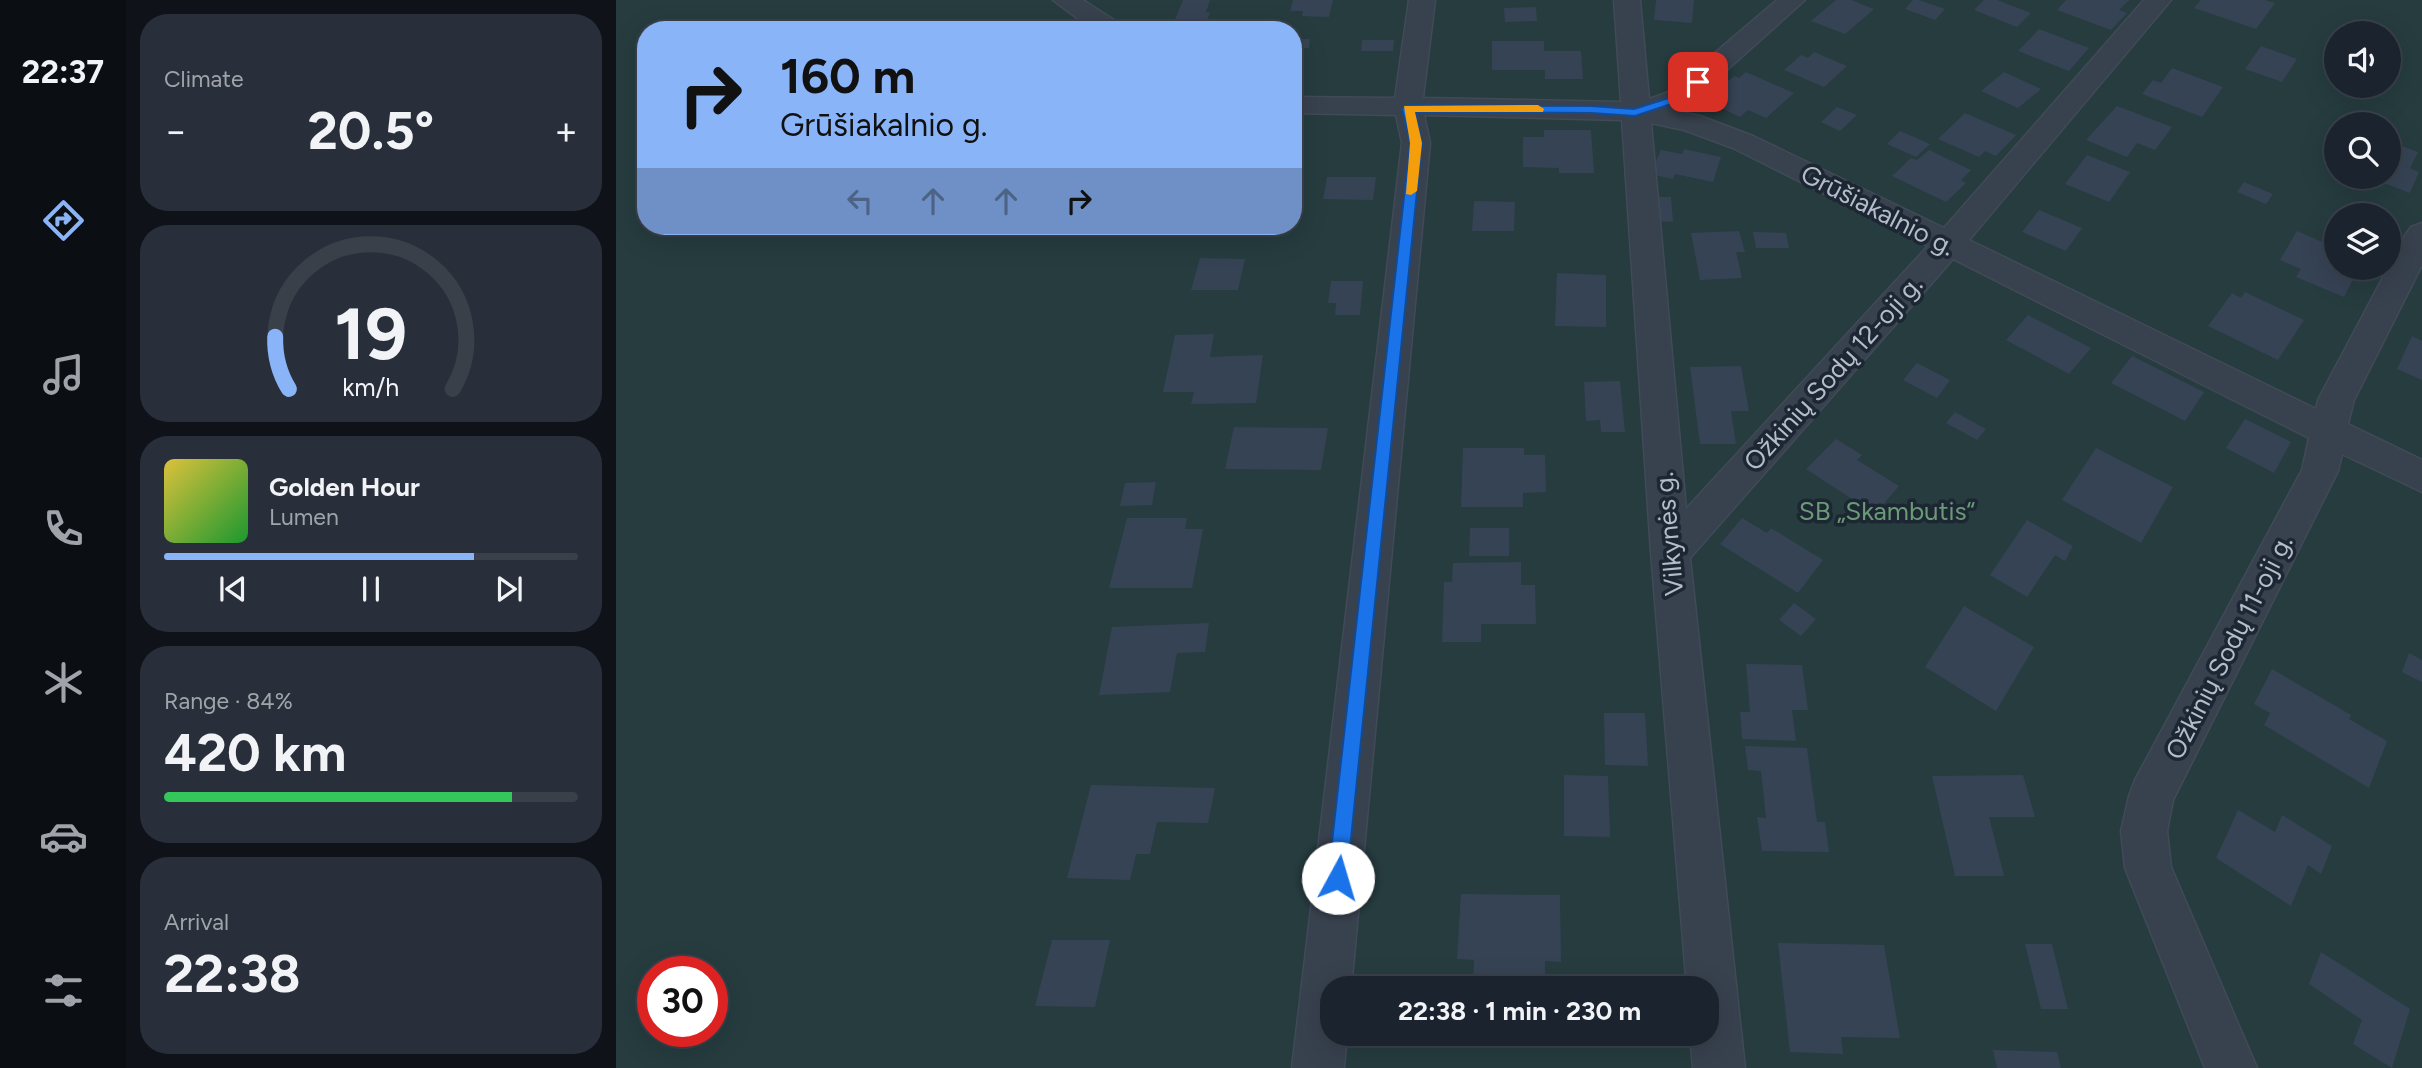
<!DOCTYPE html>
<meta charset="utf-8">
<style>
:root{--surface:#1b232e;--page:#282f3a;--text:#f1f3f6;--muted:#a0a4aa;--line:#39404a;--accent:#8ab4f8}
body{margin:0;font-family:Figtree,sans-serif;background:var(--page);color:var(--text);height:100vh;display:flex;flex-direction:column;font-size:26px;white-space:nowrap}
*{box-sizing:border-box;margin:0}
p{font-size:23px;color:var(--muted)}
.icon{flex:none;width:38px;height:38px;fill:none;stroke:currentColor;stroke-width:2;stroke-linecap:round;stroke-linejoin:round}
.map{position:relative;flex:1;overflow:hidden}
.panel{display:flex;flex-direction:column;gap:14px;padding:14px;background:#0f1319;width:490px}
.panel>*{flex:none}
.banner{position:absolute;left:21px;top:21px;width:665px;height:214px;border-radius:28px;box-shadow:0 7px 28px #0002,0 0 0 2px var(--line);background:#8ab4f8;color:#111;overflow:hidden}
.tools{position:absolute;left:1708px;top:21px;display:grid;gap:14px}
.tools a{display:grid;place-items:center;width:77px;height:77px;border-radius:50%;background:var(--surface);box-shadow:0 7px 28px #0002,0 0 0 2px var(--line);font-size:35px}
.speed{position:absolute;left:21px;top:956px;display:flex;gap:14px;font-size:35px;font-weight:700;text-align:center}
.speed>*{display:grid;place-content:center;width:91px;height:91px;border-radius:50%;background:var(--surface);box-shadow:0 7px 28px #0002,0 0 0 2px var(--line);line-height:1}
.speed .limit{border:10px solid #d22;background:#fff;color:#111}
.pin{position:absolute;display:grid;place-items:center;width:60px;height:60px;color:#fff;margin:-30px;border-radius:14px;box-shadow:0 4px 10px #0006}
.me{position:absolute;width:77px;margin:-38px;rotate:6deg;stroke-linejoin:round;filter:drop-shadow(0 0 5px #0008)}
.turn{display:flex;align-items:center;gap:24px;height:147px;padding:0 28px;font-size:32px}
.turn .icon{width:91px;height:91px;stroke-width:2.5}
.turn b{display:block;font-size:49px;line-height:60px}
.lanes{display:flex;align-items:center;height:66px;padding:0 28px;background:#0003;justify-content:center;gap:35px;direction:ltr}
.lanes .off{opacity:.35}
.big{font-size:52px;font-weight:700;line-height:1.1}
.panel .tile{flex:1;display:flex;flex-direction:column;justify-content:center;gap:10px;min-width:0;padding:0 24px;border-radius:28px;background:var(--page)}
.panel .dial{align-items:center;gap:0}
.dial svg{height:182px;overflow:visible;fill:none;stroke:var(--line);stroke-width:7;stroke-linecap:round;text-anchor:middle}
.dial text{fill:var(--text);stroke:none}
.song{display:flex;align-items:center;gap:21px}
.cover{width:84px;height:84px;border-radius:10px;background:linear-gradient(135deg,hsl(50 70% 55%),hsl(130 70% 35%))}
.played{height:7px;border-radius:4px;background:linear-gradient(90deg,var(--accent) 75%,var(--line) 75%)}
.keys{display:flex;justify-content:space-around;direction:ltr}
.heat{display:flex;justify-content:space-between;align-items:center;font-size:38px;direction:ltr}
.charge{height:10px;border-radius:5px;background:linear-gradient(90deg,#34c759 84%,var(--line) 0)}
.trip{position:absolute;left:704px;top:976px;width:399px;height:70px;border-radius:28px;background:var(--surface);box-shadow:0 7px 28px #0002,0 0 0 2px var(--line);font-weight:700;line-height:70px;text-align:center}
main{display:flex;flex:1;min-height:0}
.tab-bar{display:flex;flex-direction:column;width:126px;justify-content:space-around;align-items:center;background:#0b0e12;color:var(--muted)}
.tab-bar .icon{width:49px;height:49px}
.tab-bar .current{color:var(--accent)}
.tab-bar b{font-size:32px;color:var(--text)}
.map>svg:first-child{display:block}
.green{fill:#263c3f;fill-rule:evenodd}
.building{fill:#364354}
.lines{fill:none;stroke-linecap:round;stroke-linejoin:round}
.street-casing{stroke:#414a57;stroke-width:3}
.street{fill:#38414e;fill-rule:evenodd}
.route{fill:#1a73e8;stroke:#114b97;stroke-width:2}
.slow{fill:#f59e0b}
.labels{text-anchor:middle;stroke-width:7;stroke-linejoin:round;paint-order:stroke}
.street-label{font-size:26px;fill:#b4bcc9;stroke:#1d2633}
.park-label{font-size:26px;fill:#6b9a76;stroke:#1d2633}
</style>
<main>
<nav class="tab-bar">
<b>22:37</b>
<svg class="icon current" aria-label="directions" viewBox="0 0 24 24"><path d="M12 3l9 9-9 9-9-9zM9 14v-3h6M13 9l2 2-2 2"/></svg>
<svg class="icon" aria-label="music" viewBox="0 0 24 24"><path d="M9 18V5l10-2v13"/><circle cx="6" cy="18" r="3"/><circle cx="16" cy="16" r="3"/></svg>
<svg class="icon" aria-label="phone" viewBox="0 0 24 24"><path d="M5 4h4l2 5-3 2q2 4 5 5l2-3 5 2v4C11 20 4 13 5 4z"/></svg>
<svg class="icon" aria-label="climate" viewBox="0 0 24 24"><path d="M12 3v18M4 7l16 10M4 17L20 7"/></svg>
<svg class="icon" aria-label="car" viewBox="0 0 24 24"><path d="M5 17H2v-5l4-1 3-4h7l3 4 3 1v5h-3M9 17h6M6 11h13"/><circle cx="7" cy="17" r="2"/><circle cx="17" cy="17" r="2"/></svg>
<svg class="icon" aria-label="filters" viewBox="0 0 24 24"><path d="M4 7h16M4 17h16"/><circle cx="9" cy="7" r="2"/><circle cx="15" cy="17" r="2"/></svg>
</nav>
<section class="panel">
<div class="tile"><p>Climate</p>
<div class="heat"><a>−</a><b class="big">20.5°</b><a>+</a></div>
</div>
<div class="tile dial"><svg viewBox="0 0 100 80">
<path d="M14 69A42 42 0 1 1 86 69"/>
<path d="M14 69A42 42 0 0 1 8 46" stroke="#8ab4f8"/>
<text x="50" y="56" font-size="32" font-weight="700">19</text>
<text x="50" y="72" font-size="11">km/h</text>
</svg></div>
<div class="tile">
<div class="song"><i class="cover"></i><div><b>Golden Hour</b><p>Lumen</p></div></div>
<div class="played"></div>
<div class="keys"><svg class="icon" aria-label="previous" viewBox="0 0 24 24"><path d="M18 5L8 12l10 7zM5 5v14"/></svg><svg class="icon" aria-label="pause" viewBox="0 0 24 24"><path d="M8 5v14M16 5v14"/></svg><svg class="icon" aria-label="next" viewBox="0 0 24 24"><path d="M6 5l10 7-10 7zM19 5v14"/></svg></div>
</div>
<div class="tile"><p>Range · 84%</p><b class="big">420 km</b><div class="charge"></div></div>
<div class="tile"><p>Arrival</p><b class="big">22:38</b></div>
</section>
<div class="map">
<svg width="1806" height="1068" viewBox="0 0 1806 1068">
<rect width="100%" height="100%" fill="#242f3e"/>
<path class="green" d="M0 0H1806V1068H0ZM30 30H677V226H30ZM1720 33H1773V86H1720ZM1720 124H1773V177H1720ZM1720 215H1773V268H1720ZM37 971H96V1031H37ZM716 989H1090V1034H716Z"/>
<g class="building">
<path d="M567 0H594L590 12H594L590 25 557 24Z"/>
<path d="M677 0H717L713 17 686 16 687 11H674Z"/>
<path d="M1040 0H1078L1076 23 1038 20Z"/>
<path d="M1220 0H1235L1258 9 1229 34 1195 21Z"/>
<path d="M1297 0H1303L1329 9 1319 20 1289 9Z"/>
<path d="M1368 0H1381L1415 13 1401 27 1358 10Z"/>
<path d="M1450 0H1513L1503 10 1511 13 1495 30 1441 10Z"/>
<path d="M1585 0H1649L1659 3 1640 29 1578 8Z"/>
<path d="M920 7 921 21 889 22 888 8Z"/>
<path d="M1423 29 1473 48 1453 71 1402 51Z"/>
<path d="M677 39H694L693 48H677Z"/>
<path d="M746 40H778L777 51H745Z"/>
<path d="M876 41H928V51H965L967 79H929V70H876Z"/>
<path d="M1645 46 1681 59 1666 82 1629 69Z"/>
<path d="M1198 52 1231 66 1208 87 1168 70 1185 55 1192 58Z"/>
<path d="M1556 68 1607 87 1586 117 1526 94 1537 80 1545 83Z"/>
<path d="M677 69 686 70 681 89H677Z"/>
<path d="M1130 72 1178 93 1150 118 1132 110 1124 117 1089 100 1118 76 1123 78Z"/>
<path d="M1388 72 1425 89 1402 108 1365 91Z"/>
<path d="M1501 106 1556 127 1539 150 1521 143 1511 157 1470 140Z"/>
<path d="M1221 107 1241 115 1224 131 1205 122Z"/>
<path d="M1349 113 1400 135 1380 156 1369 151 1363 157 1322 139Z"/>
<path d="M928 130H975L978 173H943V168L907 167V137H928Z"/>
<path d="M1284 131 1314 144 1300 157 1271 144Z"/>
<path d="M1773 141 1802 152 1794 168 1803 172 1794 193 1752 177H1773Z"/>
<path d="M1068 149 1105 157 1097 182 1059 174 1057 179 1034 174 1045 150 1066 154Z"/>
<path d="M1313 150 1355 170 1345 180 1350 183 1330 202 1276 176 1295 158 1301 160Z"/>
<path d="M1471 155 1514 172 1493 202 1449 184Z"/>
<path d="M711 177H760L757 200 707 199Z"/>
<path d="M1628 182 1657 194 1650 204 1621 192Z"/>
<path d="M1033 197H1055L1057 222 1035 221Z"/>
<path d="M858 201 899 202 898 231H856Z"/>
<path d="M1423 210 1466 228 1450 251 1406 232Z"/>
<path d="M1123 231 1129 252H1120L1126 278 1084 280 1075 233Z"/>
<path d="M1681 231 1720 248V268H1743L1728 297 1680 277 1685 269 1664 260Z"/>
<path d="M1137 232 1170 233 1173 248H1140Z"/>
<path d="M584 258 629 259 622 290H575Z"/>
<path d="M941 273 990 275V327L939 326Z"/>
<path d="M715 281H747L744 315H719L720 303H712Z"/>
<path d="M1629 292 1688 320 1662 360 1592 326 1616 293 1625 298Z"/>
<path d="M1412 315 1475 348 1453 374 1390 340Z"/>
<path d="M598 334 594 357 647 355 640 403 575 404 578 392H547L559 335Z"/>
<path d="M1796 336 1806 341V380L1781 369Z"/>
<path d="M1516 356 1588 392 1569 421 1495 383Z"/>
<path d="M1301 363 1334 380 1321 398 1287 380Z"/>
<path d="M1125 366 1133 411H1115L1120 444H1084L1074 367Z"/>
<path d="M1004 381 1009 432H985L984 420 970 421 968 382Z"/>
<path d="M1339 412 1370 429 1361 440 1330 423Z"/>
<path d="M1629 419 1675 442 1658 473 1610 448Z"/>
<path d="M618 427 712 428 705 470 609 469Z"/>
<path d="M1220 439 1246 455 1241 460 1283 486 1259 514 1190 469Z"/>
<path d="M847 448H908V455H929L930 492 907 493V507H845Z"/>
<path d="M1480 448 1557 487 1525 543 1446 500Z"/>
<path d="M540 482 536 505 504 506 509 483Z"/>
<path d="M511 518H571L569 529H587L576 588H493Z"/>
<path d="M1126 518 1151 533 1155 528 1207 560 1182 593 1104 544Z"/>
<path d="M1411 520 1457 546 1449 561 1439 555 1411 597 1374 575Z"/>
<path d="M854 528H893V556H853Z"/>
<path d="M905 562V585H919L920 624H865V642H826L828 582H836L837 563Z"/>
<path d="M1178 603 1200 619 1185 636 1163 620Z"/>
<path d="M1348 606 1418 647 1380 711 1309 667Z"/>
<path d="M593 623 589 652 561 653 554 692 483 695 496 627Z"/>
<path d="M1793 653 1806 660V682L1786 672Z"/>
<path d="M1130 664 1186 665 1192 710H1176L1180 741 1126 739 1124 712H1134Z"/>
<path d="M1656 669 1735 715 1733 719 1771 741 1753 788 1648 725 1654 713 1638 704Z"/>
<path d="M988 713H1029L1032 766 989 765Z"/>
<path d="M1129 746 1191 748 1201 822H1209L1213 852 1146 851 1141 817 1150 818 1145 771 1132 770Z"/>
<path d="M948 775 992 776 994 837 948 836Z"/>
<path d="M1407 775 1419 817H1373L1388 876H1339L1316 776Z"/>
<path d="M475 785 599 788 592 823 541 822 534 854H520L514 880 451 878Z"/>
<path d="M1622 810 1659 832 1666 815 1716 846 1705 874 1692 865 1675 906 1600 858Z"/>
<path d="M845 894 944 895 945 962 929 961V989H857L858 960 841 959Z"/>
<path d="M436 940H494L479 1007 419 1006Z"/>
<path d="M1162 943 1268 945 1284 1038 1225 1037 1227 1054 1174 1052Z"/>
<path d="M1409 944H1436L1452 1009H1425Z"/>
<path d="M1705 952 1794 1009 1776 1068 1737 1044 1746 1020 1693 984Z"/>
<path d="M1377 1050 1441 1052 1445 1068H1381Z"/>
</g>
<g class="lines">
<defs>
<g id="street">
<path d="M437 0H467L504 24 508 30H477Z"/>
<path d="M793 0H819L807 98 1005 102 998 0H1024L1033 99 1053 92 1161 0H1189L1073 104 1055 110 1084 116 1137 136 1328 228 1528 0H1555L1353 240 1700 409 1702 400 1790 234 1795 227 1806 223V265L1738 400 1732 424 1806 460V492L1726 454 1722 471 1557 800 1551 831 1555 867 1641 1068H1589L1509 868 1505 831 1513 796 1519 780 1686 470 1693 438 1337 259 1074 558 1129 1068H1077L1074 1034H1090V989H1071L1035 553 1006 120 808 115 814 143 735 989H716V1034H731L728 1068H676L786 143 780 115 677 113V97L779 98ZM1035 123 1068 130 1117 148 1312 246 1070 509Z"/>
</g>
</defs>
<use href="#street" class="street-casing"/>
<use href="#street" class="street"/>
</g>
<path class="route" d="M1082 78 1087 82 1067 100 1019 116 975 113 799 112 806 143 731 878 729 884 722 887 715 884 712 878 794 143 786 108 792 105 975 106 1018 109 1059 96Z"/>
<path class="slow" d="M922 105 928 109 927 112H799L806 143 801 191 795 195 790 194 794 143 788 106Z"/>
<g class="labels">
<g class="street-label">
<text transform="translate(1262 210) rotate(27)" y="9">Grūšiakalnio g.</text>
<text transform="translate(1217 373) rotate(-48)" y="9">Ožkinių Sodų 12-oji g.</text>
<text transform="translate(1053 534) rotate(-95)" y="9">Vilkynės g.</text>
<text transform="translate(1613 647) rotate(-63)" y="9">Ožkinių Sodų 11-oji g.</text>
</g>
<g class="park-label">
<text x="1271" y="520">SB „Skambutis“</text>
</g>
</g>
</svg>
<div class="tools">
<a><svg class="icon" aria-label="sound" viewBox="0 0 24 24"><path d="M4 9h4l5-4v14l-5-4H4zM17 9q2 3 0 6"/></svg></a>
<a><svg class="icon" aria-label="search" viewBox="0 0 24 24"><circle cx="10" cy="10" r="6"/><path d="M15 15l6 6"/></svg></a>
<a><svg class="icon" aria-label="layers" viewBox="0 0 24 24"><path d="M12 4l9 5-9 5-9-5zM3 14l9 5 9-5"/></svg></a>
</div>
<div class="speed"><div class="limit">30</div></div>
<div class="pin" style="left:1082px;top:82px;background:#d93025"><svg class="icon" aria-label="arrive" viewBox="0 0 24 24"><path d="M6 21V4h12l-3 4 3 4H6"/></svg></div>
<svg class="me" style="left:722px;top:878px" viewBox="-20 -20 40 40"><circle r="19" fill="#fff"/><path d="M0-13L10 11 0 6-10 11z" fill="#1a73e8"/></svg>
<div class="trip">22:38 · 1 min · 230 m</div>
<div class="banner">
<div class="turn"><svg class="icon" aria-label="right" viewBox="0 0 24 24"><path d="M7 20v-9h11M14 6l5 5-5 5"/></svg><div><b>160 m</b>Grūšiakalnio g.</div></div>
<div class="lanes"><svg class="icon off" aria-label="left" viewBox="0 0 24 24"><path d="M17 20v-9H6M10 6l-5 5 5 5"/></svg><svg class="icon off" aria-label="ahead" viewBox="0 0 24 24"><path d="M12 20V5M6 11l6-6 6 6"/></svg><svg class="icon off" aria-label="ahead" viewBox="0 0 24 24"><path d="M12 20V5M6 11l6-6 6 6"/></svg><svg class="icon" aria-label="right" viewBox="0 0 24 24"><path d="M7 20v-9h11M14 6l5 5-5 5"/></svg></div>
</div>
</div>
</main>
